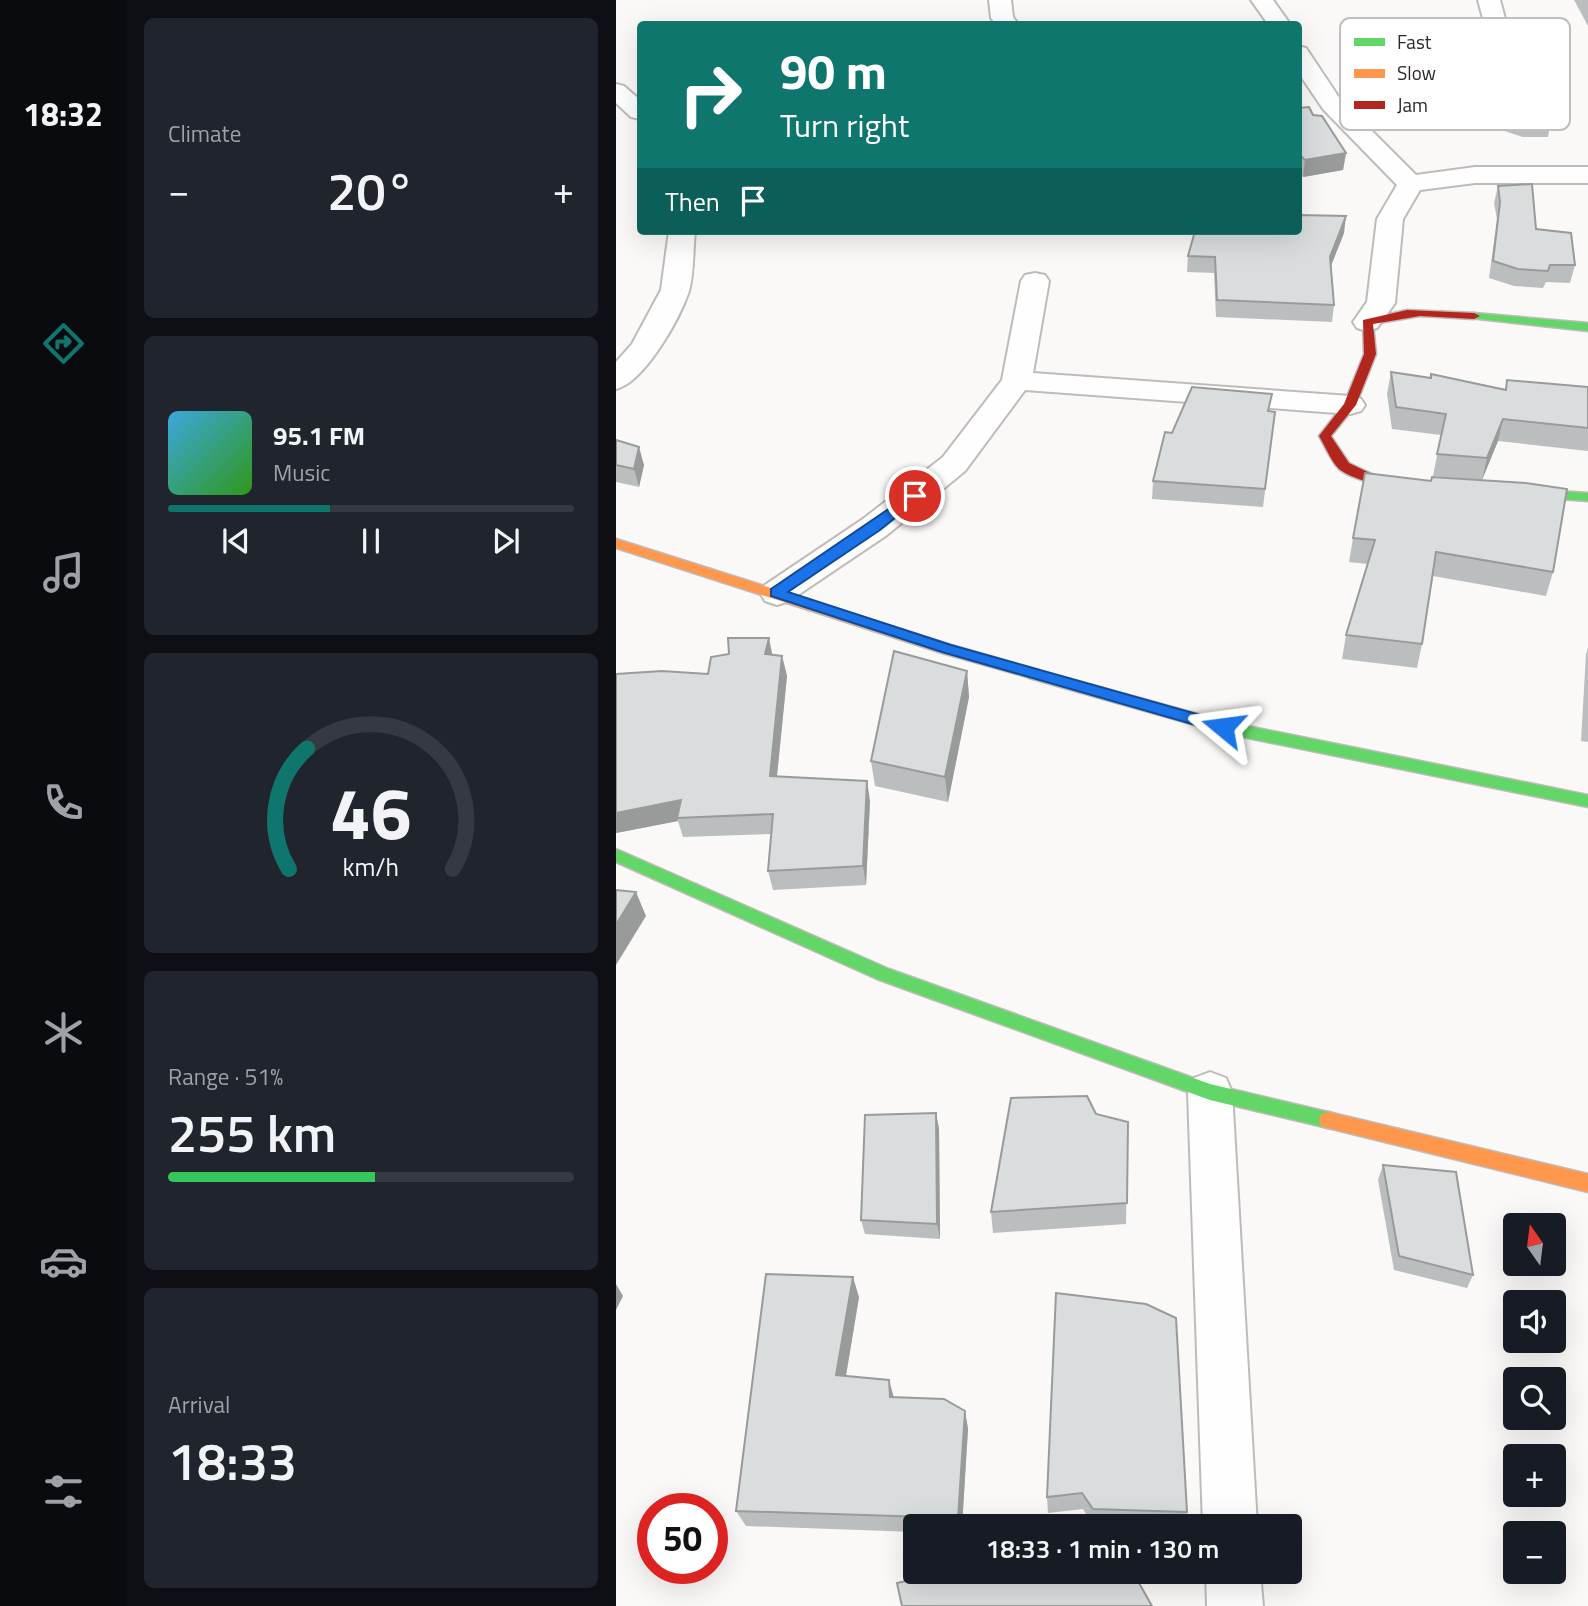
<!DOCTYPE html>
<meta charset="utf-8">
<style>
:root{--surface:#171b24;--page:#20242c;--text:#f1f3f6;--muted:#9ea1a6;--line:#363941;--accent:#0f766e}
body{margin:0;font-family:"Titillium Web",sans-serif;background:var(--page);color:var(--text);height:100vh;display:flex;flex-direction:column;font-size:26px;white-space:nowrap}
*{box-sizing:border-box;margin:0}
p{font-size:23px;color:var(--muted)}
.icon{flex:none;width:38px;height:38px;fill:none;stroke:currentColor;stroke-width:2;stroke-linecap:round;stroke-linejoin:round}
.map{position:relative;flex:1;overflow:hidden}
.details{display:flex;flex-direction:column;gap:18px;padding:18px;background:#0d0f14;width:490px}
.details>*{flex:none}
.banner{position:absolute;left:21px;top:21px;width:665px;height:214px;border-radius:7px;box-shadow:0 7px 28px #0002;background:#0f766e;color:#fff;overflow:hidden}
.needle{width:46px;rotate:346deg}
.controls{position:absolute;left:887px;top:1213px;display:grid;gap:14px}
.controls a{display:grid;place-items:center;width:63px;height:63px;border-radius:7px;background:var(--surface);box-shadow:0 7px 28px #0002;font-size:35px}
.speed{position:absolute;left:21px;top:1493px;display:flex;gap:14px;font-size:35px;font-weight:700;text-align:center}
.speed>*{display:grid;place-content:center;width:91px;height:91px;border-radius:50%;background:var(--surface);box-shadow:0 7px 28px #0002;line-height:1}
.speed .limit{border:10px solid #d22;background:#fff;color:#111}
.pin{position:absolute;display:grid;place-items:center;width:60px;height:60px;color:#fff;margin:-30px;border:4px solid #fff;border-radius:50%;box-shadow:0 2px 7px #0007}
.me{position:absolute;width:77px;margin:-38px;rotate:286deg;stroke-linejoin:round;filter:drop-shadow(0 0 5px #0008)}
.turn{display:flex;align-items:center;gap:24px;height:147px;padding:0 28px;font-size:32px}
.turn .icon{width:91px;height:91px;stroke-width:2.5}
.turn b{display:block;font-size:49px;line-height:60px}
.then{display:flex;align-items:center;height:66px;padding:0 28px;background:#0003;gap:14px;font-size:26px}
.big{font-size:52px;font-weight:600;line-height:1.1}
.details .tile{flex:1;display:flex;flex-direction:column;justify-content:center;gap:10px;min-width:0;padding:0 24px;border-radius:10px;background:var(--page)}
.details .dial{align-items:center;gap:0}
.dial svg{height:182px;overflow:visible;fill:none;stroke:var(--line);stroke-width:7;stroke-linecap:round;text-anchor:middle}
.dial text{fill:var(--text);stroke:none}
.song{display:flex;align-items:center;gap:21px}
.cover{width:84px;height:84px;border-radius:10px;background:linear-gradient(135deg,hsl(200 70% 55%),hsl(110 70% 35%))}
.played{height:7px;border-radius:4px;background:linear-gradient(90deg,var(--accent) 40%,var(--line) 40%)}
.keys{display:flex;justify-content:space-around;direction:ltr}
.heat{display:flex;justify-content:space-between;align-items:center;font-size:38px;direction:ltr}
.charge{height:10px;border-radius:5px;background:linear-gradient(90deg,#34c759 51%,var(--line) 0)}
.trip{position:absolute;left:287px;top:1514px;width:399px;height:70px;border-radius:7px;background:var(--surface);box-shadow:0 7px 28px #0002;font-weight:600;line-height:70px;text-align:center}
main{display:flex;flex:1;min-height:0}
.tab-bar{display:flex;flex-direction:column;width:126px;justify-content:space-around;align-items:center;background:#090b0e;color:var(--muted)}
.tab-bar .icon{width:49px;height:49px}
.tab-bar .on{color:var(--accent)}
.tab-bar b{font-size:32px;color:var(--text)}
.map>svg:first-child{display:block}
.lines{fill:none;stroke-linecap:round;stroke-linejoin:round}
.street-casing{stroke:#bfbbb9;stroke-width:4}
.fast-casing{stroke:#bfbbb9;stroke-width:3}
.slow-casing{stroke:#bfbbb9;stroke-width:3}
.jam-casing{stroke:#bfbbb9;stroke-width:3}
.street{fill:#fefefe;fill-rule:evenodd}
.fast{fill:#63d668;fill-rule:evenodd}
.slow{fill:#ff974d;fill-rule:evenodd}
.jam{fill:#b3261e;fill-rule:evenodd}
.wall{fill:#bbbebf}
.shaded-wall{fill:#999b9b}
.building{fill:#daddde;stroke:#999b9b;stroke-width:2}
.route{fill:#1a73e8;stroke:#114b97;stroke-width:2}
.key{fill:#fff;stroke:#c0bebe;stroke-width:2}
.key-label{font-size:19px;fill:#2e2825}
</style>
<main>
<nav class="tab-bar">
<b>18:32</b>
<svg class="icon on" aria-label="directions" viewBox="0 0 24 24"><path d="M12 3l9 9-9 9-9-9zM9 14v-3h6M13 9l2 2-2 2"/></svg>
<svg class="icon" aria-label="music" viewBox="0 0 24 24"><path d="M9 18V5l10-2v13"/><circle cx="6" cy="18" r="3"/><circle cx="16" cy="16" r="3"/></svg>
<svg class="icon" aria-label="phone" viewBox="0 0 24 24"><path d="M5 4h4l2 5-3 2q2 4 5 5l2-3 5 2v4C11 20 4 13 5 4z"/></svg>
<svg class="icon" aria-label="climate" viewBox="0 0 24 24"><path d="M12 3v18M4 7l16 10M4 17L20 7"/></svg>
<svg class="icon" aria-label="car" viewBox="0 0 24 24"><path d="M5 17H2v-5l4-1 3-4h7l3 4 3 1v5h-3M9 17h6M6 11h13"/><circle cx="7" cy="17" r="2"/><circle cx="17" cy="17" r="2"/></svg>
<svg class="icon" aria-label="filters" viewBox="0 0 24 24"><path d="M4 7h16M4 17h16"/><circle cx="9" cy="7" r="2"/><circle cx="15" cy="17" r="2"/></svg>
</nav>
<section class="details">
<div class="tile"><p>Climate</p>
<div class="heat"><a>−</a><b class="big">20°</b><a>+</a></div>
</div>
<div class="tile">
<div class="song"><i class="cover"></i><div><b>95.1 FM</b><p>Music</p></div></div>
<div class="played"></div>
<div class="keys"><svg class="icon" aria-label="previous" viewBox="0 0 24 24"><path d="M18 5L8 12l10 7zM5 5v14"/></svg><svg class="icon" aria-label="pause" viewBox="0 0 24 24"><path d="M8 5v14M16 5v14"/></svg><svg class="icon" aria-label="next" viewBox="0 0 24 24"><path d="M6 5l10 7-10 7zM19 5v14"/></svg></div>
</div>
<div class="tile dial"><svg viewBox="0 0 100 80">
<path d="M14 69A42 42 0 1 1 86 69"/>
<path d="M14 69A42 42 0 0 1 22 16" stroke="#0f766e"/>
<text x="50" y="56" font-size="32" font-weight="700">46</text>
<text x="50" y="72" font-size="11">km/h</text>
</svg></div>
<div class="tile"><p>Range · 51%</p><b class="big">255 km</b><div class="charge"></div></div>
<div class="tile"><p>Arrival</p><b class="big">18:33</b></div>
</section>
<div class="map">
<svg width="972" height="1606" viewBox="0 0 972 1606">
<rect width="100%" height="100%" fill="#fbf9f8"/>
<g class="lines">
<defs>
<g id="street">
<path d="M373 0H395L397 17 402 24H380L375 18Z"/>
<path d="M635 0H657L674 24H652Z"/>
<path d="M862 0H884L891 26 901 45 898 50H882L869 26Z"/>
<path d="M682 46 690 48 724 99 800 175 859 167H972V183H859L804 190 787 219 779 303 761 328 751 331 741 328 737 322 751 302 761 219 781 185 707 109 682 72Z"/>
<path d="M0 84 8 86 24 100V119L15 117 0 103Z"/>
<path d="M53 231H79C77 250 78 273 73 291 64 318 29 382 0 389V362L16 344 45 290Z"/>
<path d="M419 273 429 275 433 281 417 373 734 396 745 399 749 405 745 411 734 414 409 390 349 471 271 535 173 601 161 605 149 601 144 593 149 585 247 519 327 457 386 380 405 281 409 275Z"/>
<path d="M594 1072 610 1078 616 1092 641 1526H587L572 1092 578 1078Z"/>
<path d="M590 1572H644L647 1606H591Z"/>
</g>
<g id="fast">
<path d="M858 313 972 323V331L854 318V314Z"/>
<path d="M897 488 972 493V501L892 495 890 492Z"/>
<path d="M418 669 607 721 972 795V807L607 733 413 678 411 674 413 670Z"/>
<path d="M0 849 273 969 594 1084 712 1112 719 1114 721 1120 719 1126 712 1128 594 1100 261 979 0 862Z"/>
</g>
<g id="slow">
<path d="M0 539 335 645 423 670 425 674 418 679 326 653 0 548Z"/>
<path d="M712 1112 972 1174V1192L712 1128 705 1126 703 1120 705 1114Z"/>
</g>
<path id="jam" d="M791 310 858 313 864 316 858 319 804 316 757 324 760 354 740 405 715 436 733 463 762 477 804 482 806 485C793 497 736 480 723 469 715 461 709 446 703 436L728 404 748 354 747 320Z"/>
</defs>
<use href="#street" class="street-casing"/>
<use href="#fast" class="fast-casing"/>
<use href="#slow" class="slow-casing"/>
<use href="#jam" class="jam-casing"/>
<use href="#street" class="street"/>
<use href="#fast" class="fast"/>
<use href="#slow" class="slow"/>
<use href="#jam" class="jam"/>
</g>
<g class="wall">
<path d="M958 0H972V26Z"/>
<path d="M682 108 697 115 730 153 727 170 687 177 682 172Z"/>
<path d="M883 111 935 120 932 137H907L879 128Z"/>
<path d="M882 186 920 229 959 265 954 283 930 282 927 288 898 286 873 278 881 219 878 203Z"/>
<path d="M728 233 715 266 718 305 716 322 600 317 598 273 571 272 572 256Z"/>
<path d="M775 372 814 378 815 374 889 389 891 380 972 387V451L882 441 866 480 817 476 825 435 776 429 771 394Z"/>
<path d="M654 412H659L647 507 536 499 537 481Z"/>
<path d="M0 440 28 465 23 487 0 482Z"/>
<path d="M815 481 937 572 930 596 817 576 806 644 801 668 726 659 730 635 751 564 733 562 737 538Z"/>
<path d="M972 648V742L965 741 970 654Z"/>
<path d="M157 655 166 656 171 676 161 776 254 801 250 885 157 890 152 871 156 834 67 837 62 821 0 833V674H92Z"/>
<path d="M351 671 353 697 332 802 259 786 255 761Z"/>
<path d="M320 1113 323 1129 324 1239 249 1234 245 1220Z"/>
<path d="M480 1114 512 1122 510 1224 377 1233 375 1212Z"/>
<path d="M767 1165 857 1275 851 1288 778 1270 762 1180Z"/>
<path d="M440 1293 571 1512 569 1526 477 1525 467 1509 432 1513 431 1497Z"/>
<path d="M243 1297 230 1376 278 1397 349 1411 352 1429 346 1526H299V1532L130 1526 120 1511Z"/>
</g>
<g class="shaded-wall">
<path d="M730 153 727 170 687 177 689 160Z"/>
<path d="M730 216 728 233 712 273 714 257Z"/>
<path d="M887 419 882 441 866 480 871 458Z"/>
<path d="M23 447 28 465 23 487 18 469Z"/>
<path d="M153 638 157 658 149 654Z"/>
<path d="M166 656 171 676 159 795 154 776Z"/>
<path d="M351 671 353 697 332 802 329 777Z"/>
<path d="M251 781 254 801 250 885 247 866Z"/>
<path d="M65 800 61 818 62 821 0 833V813Z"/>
<path d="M20 892 30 916 0 965V925Z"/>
<path d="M320 1113 323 1129 324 1239 321 1224Z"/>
<path d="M237 1277 243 1297 227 1393 220 1375Z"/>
<path d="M0 1284 7 1296 0 1310Z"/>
<path d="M273 1380 278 1398 274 1397Z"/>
<path d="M349 1411 352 1429 346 1526H344L342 1518Z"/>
</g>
<g class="building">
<path d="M693 107 697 115 706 116 730 153 689 160 682 153V108Z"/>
<path d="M916 184 920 229 955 233 959 265H934L932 271 902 269 877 261 884 202 882 186Z"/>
<path d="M682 215 730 216 714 257 718 305 601 300 599 257 572 256 579 231H682Z"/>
<path d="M775 372 815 378V374L890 390 891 380 972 387V428L887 419 871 458 821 454 830 414 780 407Z"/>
<path d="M576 387 656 394 652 411 659 412 649 489 537 481 549 432 556 433Z"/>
<path d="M0 440 23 447 18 469 0 465Z"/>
<path d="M749 473 815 481 816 477 910 483 951 489 937 572 820 552 806 644 730 635 759 540 737 538Z"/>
<path d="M112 638H153L149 654 166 656 154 776 251 781 247 866 152 871 157 814 61 818 65 800 0 813V674L46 671 92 674 95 657 113 654Z"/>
<path d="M278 651 351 671 329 777 255 761Z"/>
<path d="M0 890 20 892 0 925Z"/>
<path d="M471 1096 480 1114 512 1122 511 1203 375 1212 395 1098Z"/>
<path d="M320 1113 321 1224 245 1220 249 1115Z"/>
<path d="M767 1165 840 1172 857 1275 783 1256Z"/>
<path d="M150 1274 237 1277 220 1375 273 1380 274 1397 328 1399 349 1411 342 1518 120 1511Z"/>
<path d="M440 1293 530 1304 560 1318 571 1512 477 1509 466 1493 431 1497Z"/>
<path d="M330 1572H404V1577L519 1576 536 1606H286L281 1583Z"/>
</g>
<path class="route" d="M299 491 305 496 303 499 264 530 172 592 335 645 613 723 615 727 613 731 607 733 326 652 155 596V589Z"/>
<rect x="724" y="18" width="230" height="112" rx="10" class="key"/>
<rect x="738" y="38" width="31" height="8" fill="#63d668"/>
<rect x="738" y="69" width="31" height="9" fill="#ff974d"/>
<rect x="738" y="101" width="31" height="8" fill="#b3261e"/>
<g class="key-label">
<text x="781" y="49">Fast</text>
<text x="781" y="80">Slow</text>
<text x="781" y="112">Jam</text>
</g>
</svg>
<div class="controls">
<a><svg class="needle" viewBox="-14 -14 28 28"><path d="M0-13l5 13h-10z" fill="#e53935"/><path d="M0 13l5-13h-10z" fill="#9ea1a6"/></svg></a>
<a><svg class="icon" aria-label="sound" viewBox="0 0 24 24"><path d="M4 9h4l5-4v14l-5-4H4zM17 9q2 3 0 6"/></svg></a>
<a><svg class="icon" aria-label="search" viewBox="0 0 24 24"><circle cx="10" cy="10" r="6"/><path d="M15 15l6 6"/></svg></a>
<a>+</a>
<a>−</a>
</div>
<div class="speed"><div class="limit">50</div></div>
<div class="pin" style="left:299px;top:496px;background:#d93025"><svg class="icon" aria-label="arrive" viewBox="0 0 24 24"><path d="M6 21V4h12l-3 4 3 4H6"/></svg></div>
<svg class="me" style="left:607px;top:727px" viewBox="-20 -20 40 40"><path d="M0-17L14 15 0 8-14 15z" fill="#1a73e8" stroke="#fff" stroke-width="4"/></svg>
<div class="trip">18:33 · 1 min · 130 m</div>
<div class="banner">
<div class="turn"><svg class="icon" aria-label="right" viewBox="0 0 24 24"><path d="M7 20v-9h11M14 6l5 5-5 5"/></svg><div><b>90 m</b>Turn right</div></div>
<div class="then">Then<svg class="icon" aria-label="arrive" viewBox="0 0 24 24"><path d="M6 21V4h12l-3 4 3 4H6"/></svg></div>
</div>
</div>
</main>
